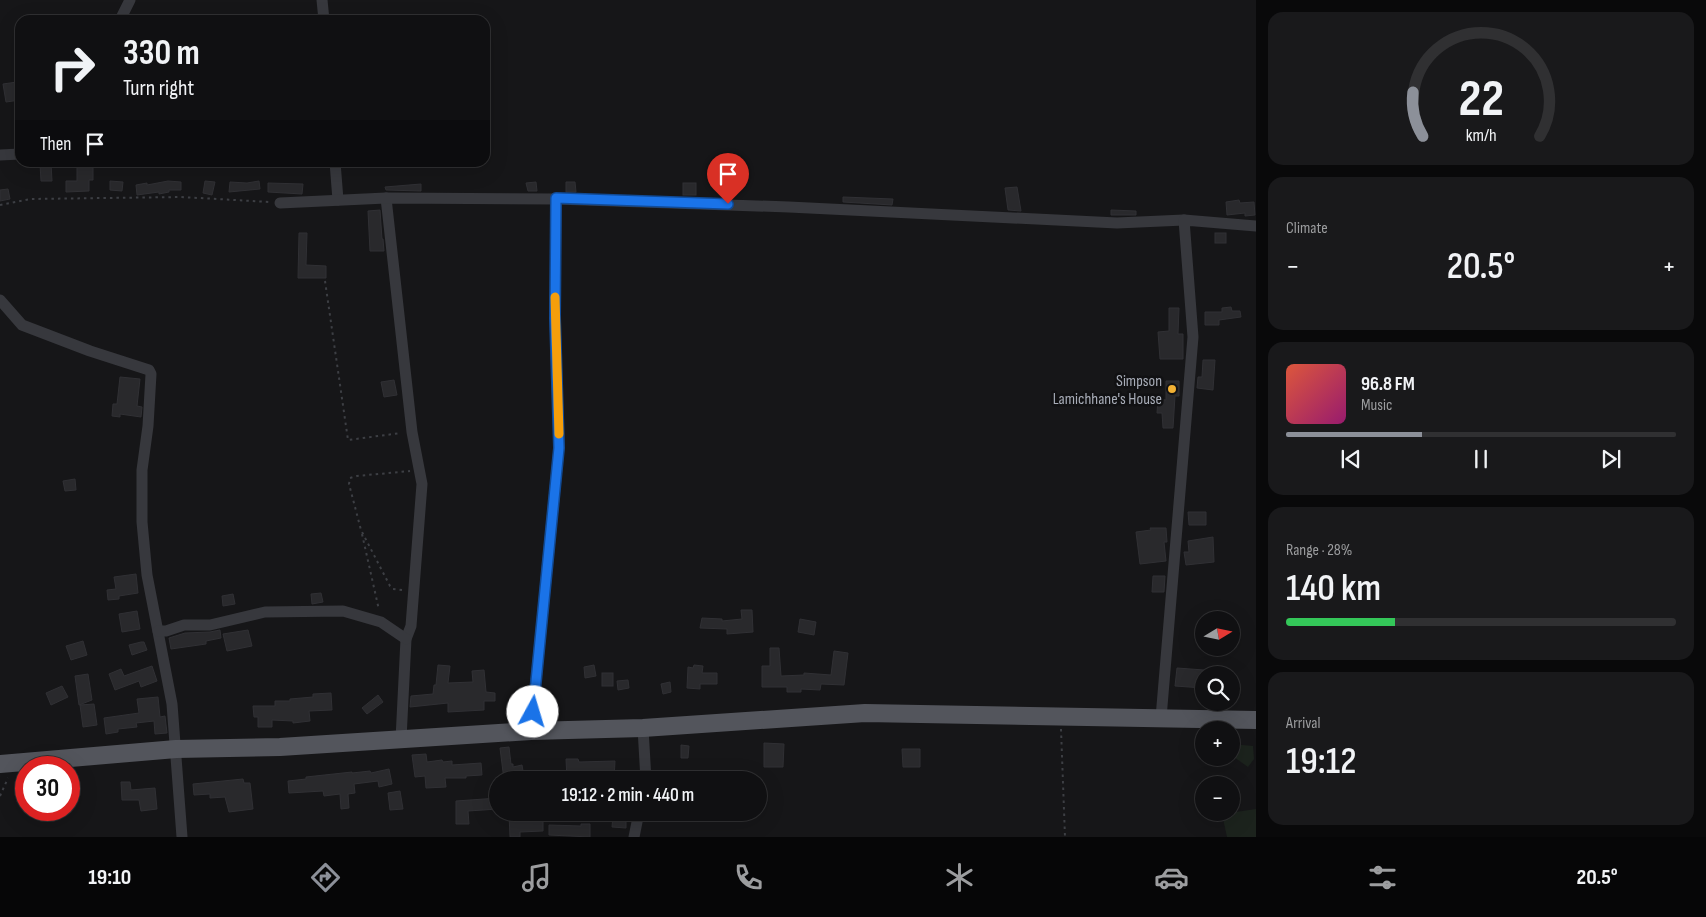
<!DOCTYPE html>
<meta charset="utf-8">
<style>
:root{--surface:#101012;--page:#19191b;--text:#f1f3f6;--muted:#9c9d9f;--line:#303032;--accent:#8c9099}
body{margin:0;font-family:"Sofia Sans Condensed",sans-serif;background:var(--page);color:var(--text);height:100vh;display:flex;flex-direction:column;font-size:19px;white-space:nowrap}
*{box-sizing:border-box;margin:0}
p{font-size:16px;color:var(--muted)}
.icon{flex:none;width:28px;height:28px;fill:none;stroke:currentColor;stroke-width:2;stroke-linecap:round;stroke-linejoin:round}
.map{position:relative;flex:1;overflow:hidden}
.details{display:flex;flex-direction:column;gap:12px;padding:12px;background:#09090a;width:450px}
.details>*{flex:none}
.hud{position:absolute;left:15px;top:15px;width:475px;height:152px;border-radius:15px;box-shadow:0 5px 20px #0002,0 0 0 1px var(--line);background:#101012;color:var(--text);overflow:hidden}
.needle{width:32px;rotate:80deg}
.fabs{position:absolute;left:1195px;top:611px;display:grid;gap:10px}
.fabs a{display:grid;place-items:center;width:45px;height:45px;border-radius:50%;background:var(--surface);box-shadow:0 5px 20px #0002,0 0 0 1px var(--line);font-size:25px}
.speed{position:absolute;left:15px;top:756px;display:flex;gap:10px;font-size:25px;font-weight:700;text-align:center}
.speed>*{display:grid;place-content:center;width:65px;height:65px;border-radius:50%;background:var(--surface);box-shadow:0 5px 20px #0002,0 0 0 1px var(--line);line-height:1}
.speed .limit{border:8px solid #d22;background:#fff;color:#111}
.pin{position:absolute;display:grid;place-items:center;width:42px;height:42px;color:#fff;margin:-51px -21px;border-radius:50% 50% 50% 0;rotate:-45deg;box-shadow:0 0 5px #0007}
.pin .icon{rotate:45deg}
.me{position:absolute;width:55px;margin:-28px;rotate:6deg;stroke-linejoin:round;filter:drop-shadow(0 0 4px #0008)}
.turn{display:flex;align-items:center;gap:18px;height:105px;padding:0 25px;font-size:22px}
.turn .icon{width:65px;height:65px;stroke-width:2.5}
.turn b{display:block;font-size:35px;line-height:42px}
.then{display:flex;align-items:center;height:48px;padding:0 25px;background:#0003;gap:10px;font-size:19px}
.big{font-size:38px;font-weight:600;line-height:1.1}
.details .card{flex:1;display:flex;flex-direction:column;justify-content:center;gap:8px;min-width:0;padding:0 18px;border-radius:15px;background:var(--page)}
.details .dial{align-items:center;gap:0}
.dial svg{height:130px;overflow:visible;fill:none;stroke:var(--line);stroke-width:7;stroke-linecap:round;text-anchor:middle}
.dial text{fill:var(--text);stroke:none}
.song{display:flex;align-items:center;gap:15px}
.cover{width:60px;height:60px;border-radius:8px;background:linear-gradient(135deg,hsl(10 70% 55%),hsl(320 70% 35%))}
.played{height:5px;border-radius:2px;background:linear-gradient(90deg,var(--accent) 35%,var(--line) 35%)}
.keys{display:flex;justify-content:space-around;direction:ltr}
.heat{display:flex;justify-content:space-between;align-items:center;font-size:28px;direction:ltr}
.charge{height:8px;border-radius:4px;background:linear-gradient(90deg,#34c759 28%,var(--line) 0)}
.trip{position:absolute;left:489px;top:771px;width:278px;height:50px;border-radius:25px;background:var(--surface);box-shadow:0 5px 20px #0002,0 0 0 1px var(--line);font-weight:600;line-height:50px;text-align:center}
.tabs{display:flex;height:80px;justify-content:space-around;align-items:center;background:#060607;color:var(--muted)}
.tabs .icon{width:35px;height:35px}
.tabs .selected{color:var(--accent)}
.tabs b{font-size:22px;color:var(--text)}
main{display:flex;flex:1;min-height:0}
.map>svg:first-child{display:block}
.green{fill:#1c231d}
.building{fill:#29292c;stroke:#303034}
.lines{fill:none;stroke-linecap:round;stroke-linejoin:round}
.path{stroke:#3d3f44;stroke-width:2;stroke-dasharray:2.5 4;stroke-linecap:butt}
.minor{stroke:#37383d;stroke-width:11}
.primary{stroke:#53555c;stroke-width:18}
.route-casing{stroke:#114b97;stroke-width:12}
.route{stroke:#1a73e8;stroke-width:9}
.slow{stroke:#f59e0b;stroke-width:9}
.poi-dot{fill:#f2b134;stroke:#111113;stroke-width:2}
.labels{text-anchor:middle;stroke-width:5;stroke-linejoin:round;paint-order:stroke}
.poi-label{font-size:16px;fill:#a8adb8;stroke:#111113;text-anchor:end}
</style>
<main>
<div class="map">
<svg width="1256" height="837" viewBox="0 0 1256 837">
<rect width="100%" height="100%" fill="#161618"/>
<g class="green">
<path d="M1231 744 1253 746 1254 759 1248 767 1231 755Z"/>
<path d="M1256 809V837H1227L1222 814Z"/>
</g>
<g class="building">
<path d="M17 82 20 100 6 102 3 84Z"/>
<path d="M77 162H93V180H89V191L66 192V181H77Z"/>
<path d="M51 163 52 181H41L40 164Z"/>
<path d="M110 181 123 182 122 191 110 190Z"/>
<path d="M168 181 181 182V190H169V192L159 194V192L137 195 136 185 147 183V185Z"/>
<path d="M205 181 215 182 212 195 203 193Z"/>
<path d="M259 181 260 189 229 192 230 182 247 183Z"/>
<path d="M536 182 537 191H528L526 183Z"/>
<path d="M566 182H575L576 192H566Z"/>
<path d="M268 183 303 184 302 194 268 192Z"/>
<rect x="683" y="183" width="13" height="12"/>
<path d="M421 184V191L386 190 385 187Z"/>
<path d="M1017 187 1021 211 1008 210 1005 188Z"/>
<path d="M8 189 10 199 0 201V190Z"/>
<path d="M843 197 893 199 892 205 843 202Z"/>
<path d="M1239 200 1240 203 1254 202 1255 215 1245 216V213L1227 215 1226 202Z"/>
<path d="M380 210 382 239H383L384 251H370L368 211Z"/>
<path d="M1111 210 1136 211V215H1111Z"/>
<path d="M299 233H307L306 265 326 266V278H298Z"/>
<rect x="1215" y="233" width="11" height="10"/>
<path d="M1231 307 1232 311H1240L1241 317 1219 320V325H1205V312H1222V308Z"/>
<path d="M1169 308H1179L1178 334H1183V359H1160L1158 332 1169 331Z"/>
<path d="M1203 360H1215L1213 390 1197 388 1198 377H1202Z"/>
<path d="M120 377 140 379 137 406 142 407 141 417 120 414V417L112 416 113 404H117Z"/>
<path d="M394 380 397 395 384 397 381 382Z"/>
<path d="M1166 381H1179V396H1175L1173 428H1163L1162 413H1157L1158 399 1166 400Z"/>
<path d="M75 479 76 490 65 491 63 481Z"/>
<path d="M1188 512H1206V525H1189Z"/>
<path d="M1150 528H1166L1167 542H1164L1166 561 1140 564 1136 532 1151 530Z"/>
<path d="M1213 537 1214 562 1186 565 1184 552H1189L1188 541Z"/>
<path d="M136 574 138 593 119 596V599L108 600 107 590 116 589 114 577Z"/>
<path d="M1153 576H1165L1164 592H1152Z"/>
<path d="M321 593 323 602 312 604 311 594Z"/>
<path d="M233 594 235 604 223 606 222 596Z"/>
<path d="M741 610H752L753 632 727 634V629L700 628 702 618 722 619V621L742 619Z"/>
<path d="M137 611 140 629 122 632 119 614Z"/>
<path d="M800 619 816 622 814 635 798 632Z"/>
<path d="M220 630 221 638 206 641V644L171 649 169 638 185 633 210 632Z"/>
<path d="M248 630 252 646 227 651 223 634Z"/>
<path d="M83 641 87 655 71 660 66 646Z"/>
<path d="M141 642H144L147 650 132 655 129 645Z"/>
<path d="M770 648H779L781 676 804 675V673L831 675 834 651 848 653 844 685 821 684 820 690 801 689V692H787V687H762V666H770Z"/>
<path d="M438 665 450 666 448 683 473 682 472 671 484 670 486 692 495 693V701H484V710L448 712V703L410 707 411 696 433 694 434 685H436Z"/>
<path d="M594 665 596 676 585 678 584 667Z"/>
<path d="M694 665 703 666 702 673H717V684H700V689L687 688 688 667 693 668Z"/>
<path d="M152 666 157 681 141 687 139 681 115 690 109 674 121 669 124 676Z"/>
<path d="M1177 668 1204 670 1203 688 1175 686Z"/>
<rect x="602" y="673" width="11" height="13"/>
<path d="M88 674 92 700 79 705 75 676Z"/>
<path d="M628 680 629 688 618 690 617 681Z"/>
<path d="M670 682 671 692 663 694 661 684Z"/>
<path d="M62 686 68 697 51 705 46 693Z"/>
<path d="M331 693 332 710 309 711 310 721 293 723V721L272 720V727H258V717H254L253 706H275V701H290V699L313 697V694Z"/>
<path d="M378 695 383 702 367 714 362 708Z"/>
<path d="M158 697 160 717 165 716 167 733 155 734 154 721 136 723 137 727 118 729V732L106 734 104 718 139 713 137 699Z"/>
<path d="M94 704 97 725 83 727 80 705Z"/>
<path d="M764 743 784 744 783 767H764Z"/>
<path d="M681 745 689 746 688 758H681Z"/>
<path d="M509 747 511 764H513V767L522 765 524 777 515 778V780H504L500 748Z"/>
<path d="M902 749H920V767H903Z"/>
<path d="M426 754 427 762 442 760 443 762 452 761V765L481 763 482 775 466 776V778H445L446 787 426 788 425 776 415 777 412 755Z"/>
<path d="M566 759H578L579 762 615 761 614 780H599V775H579V780H567Z"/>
<path d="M389 769 392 784 379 787 378 781 354 784 355 793 348 794 349 808 341 809 340 794 324 796 323 791 289 793 288 781 306 779V777L352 772V773L370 771 371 773Z"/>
<path d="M243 779 244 783H250L253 809 229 812 225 797 210 798V794L194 795 193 784Z"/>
<path d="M121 782H130L131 790 155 788 157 809 141 811 139 800H122Z"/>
<path d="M400 791 403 809 390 810 388 793Z"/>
<path d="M498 798V809L468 811 469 824H456V801Z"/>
<path d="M509 814H521V818L543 817V831L520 832V837H510Z"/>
<path d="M613 815 626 816V828L612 827Z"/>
<path d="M581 824H590V837L549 835V825L581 826Z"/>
</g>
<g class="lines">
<g class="path">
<path d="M0 205 31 199 181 197 270 202"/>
<path d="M325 281 348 440 401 433"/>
<path d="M362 534 379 610"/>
<path d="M402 590 393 589 390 586 361 530 349 484 350 478 357 476 410 471"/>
<path d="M1061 729 1065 837"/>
<path d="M0 796 8 778"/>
</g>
<g class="minor">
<path d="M322 0 324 20"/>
<path d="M120 20 130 0"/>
<path d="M0 155 20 154"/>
<path d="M335 162 338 200"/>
<path d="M386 198 412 432 422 484 411 626 406 639 401 739"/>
<path d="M280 203 386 198 556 199 789 207 1117 223 1184 220"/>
<path d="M0 300 22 325 90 351 149 370 151 374 148 426 142 470V522L147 575 172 704 182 837"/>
<path d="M158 631H166L184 625H210L265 612 343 611 381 622 406 639"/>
<path d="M1161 718 1193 337 1184 220 1256 226"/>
<path d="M643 728 646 780"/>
<path d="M531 731 559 448 555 318 556 199"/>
<path d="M634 837 639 812"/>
</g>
<path class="primary" d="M0 764 176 749 280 747 531 731 643 728 865 713 1256 720"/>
</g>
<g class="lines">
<defs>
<path id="route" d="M533 712 559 448 555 318 556 198 728 204"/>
</defs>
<use href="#route" class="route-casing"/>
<use href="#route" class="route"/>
<path class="slow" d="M555 297 559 434"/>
</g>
<circle class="poi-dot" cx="1172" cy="389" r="5"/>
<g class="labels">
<g class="poi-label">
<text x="1162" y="386">Simpson<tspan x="1162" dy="18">Lamichhane's House</tspan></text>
</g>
</g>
</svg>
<div class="fabs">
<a><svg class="needle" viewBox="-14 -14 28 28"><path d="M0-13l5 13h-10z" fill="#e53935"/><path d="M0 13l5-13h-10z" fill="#9c9d9f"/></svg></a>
<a><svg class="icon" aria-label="search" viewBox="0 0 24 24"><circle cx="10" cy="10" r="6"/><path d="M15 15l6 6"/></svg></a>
<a>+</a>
<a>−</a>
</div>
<div class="speed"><div class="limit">30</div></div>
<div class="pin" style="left:728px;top:204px;background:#d93025"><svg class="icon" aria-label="arrive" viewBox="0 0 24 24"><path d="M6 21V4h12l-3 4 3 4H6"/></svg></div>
<svg class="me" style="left:533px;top:712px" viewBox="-20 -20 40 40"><circle r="19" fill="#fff"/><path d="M0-13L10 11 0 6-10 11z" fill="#1a73e8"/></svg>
<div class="trip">19:12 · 2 min · 440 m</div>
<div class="hud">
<div class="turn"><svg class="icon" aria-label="right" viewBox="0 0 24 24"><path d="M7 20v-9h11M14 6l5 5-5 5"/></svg><div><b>330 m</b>Turn right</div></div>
<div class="then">Then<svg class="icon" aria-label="arrive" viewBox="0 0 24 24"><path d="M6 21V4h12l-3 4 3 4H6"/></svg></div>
</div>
</div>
<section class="details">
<div class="card dial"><svg viewBox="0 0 100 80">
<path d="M14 69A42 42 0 1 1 86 69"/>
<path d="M14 69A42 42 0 0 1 8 42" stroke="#8c9099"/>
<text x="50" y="56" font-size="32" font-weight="700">22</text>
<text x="50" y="72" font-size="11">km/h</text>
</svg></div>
<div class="card"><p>Climate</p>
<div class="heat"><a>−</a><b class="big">20.5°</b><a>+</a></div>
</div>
<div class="card">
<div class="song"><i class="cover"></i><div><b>96.8 FM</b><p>Music</p></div></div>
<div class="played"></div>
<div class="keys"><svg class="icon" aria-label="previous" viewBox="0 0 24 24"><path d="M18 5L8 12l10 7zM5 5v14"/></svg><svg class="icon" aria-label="pause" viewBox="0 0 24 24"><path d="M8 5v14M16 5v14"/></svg><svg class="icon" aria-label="next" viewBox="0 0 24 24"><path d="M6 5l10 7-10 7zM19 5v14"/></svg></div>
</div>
<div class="card"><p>Range · 28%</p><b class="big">140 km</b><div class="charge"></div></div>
<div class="card"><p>Arrival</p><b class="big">19:12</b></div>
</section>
</main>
<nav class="tabs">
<b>19:10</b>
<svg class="icon selected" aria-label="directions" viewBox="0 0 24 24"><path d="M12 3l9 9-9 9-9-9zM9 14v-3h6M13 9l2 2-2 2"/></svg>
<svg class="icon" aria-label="music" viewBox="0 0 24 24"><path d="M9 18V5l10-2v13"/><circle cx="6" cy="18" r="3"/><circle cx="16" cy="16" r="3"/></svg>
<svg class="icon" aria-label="phone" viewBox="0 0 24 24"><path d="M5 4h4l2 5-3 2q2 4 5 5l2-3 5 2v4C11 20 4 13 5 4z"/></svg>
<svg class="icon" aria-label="climate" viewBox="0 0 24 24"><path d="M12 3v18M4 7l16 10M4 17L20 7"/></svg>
<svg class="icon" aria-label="car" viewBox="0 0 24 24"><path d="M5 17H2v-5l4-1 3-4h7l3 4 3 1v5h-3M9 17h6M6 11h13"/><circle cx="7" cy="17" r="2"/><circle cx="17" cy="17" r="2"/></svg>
<svg class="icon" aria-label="filters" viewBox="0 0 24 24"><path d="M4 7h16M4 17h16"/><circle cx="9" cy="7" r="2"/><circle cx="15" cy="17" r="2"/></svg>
<b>20.5°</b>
</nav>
